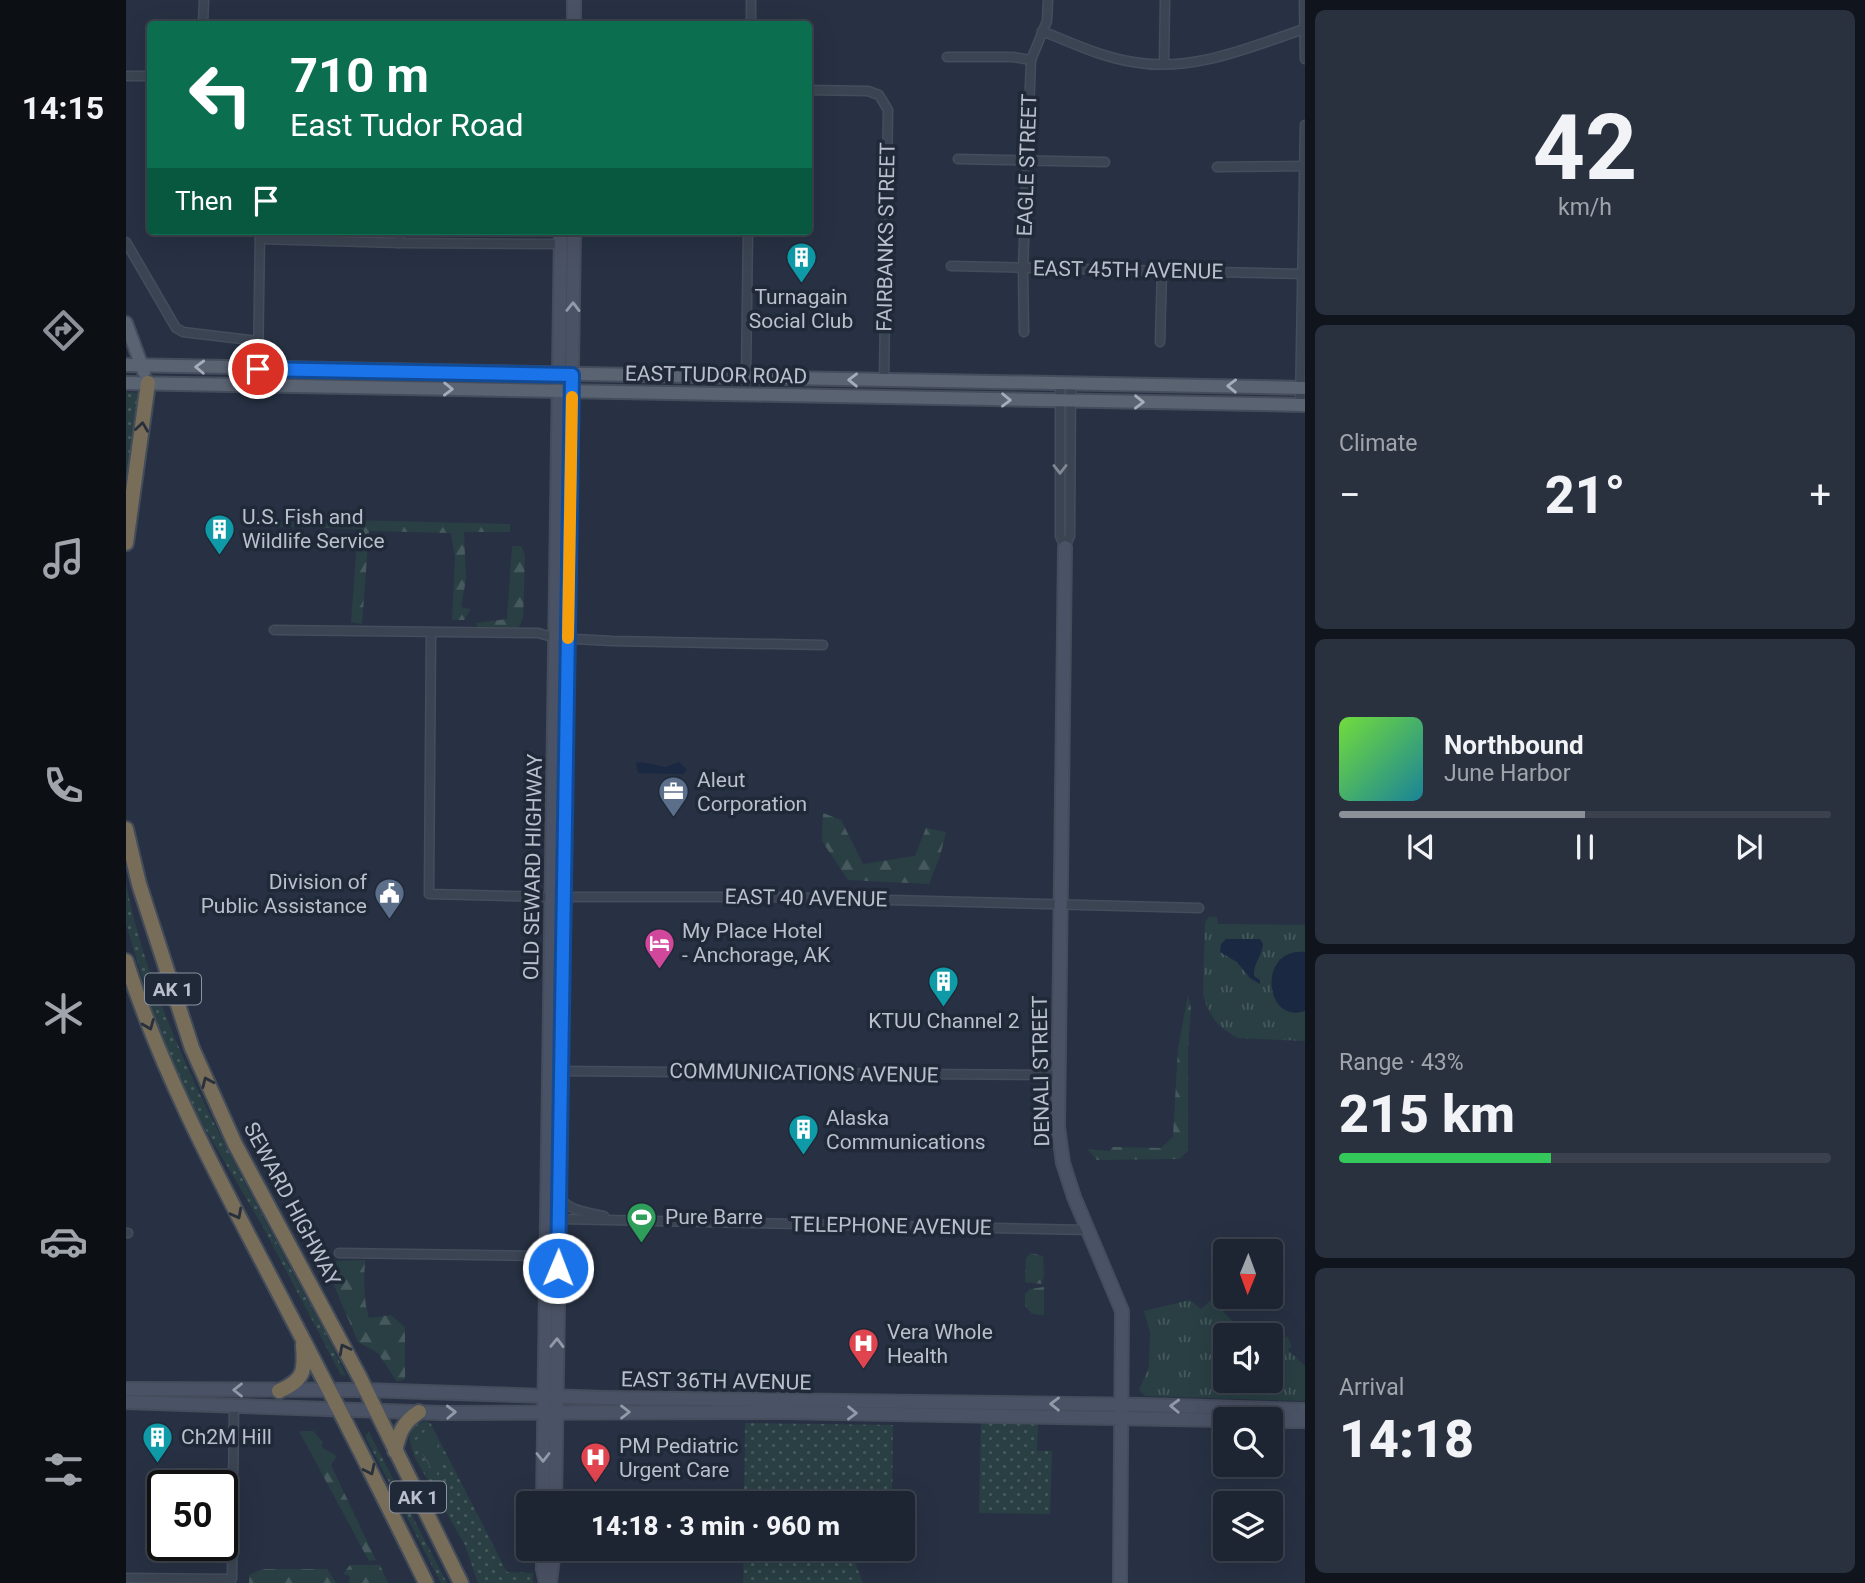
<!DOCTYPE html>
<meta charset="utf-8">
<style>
:root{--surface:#1d2532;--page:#2a313e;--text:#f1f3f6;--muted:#a0a5ac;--line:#3b424d;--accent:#8c9099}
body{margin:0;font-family:Roboto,sans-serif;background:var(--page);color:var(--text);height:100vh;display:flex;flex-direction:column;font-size:26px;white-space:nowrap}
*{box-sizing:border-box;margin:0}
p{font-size:23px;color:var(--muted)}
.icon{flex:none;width:38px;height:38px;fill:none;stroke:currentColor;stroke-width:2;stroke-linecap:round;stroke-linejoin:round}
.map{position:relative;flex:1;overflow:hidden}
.side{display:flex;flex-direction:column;gap:10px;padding:10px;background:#10141c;width:560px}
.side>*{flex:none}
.top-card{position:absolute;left:21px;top:21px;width:665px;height:214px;border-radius:7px;box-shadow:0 7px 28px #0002,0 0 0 2px var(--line);background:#0b6e4f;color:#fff;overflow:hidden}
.needle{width:46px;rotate:181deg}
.controls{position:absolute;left:1087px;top:1239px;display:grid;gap:14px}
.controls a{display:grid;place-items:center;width:70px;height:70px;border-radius:7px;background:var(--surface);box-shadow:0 7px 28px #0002,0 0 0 2px var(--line);font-size:35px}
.speed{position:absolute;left:21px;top:1470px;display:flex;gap:14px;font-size:35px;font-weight:700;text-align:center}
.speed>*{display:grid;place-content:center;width:91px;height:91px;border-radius:50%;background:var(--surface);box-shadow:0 7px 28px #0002,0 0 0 2px var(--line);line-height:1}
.speed .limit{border:4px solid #111;border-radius:10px;background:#fff;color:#111}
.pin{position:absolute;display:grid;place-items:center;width:60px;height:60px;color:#fff;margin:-30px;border:4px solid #fff;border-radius:50%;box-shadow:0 2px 7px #0007}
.me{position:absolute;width:77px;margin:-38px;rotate:1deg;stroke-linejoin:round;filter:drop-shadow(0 0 5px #0008)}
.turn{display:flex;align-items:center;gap:24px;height:147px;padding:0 28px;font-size:32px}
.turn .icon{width:91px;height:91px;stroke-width:2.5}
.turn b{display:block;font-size:49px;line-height:60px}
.then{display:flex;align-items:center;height:66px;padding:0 28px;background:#0003;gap:14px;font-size:26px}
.big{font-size:52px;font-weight:800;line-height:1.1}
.side .widget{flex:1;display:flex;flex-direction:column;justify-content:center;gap:10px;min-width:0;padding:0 24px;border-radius:10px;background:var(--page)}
.side .dial{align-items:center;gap:0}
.dial b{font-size:91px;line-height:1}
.song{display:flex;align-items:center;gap:21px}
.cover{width:84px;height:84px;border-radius:10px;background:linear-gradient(135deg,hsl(100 70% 55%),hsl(190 70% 35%))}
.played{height:7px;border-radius:4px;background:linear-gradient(90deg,var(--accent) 50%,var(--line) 50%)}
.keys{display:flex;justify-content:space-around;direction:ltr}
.heat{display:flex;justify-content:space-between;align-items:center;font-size:38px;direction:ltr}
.charge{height:10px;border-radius:5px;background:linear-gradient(90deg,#34c759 43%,var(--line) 0)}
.trip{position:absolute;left:390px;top:1491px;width:399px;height:70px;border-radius:7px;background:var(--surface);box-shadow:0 7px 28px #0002,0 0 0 2px var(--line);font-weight:800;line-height:70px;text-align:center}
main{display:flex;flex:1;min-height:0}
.tabs{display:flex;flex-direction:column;width:126px;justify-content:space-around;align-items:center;background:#0c0f14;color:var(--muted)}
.tabs .icon{width:49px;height:49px}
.tabs .selected{color:var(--accent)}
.tabs b{font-size:32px;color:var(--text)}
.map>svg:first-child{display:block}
.grass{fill:url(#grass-dots)}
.forest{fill:url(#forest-firs)}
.park{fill:url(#park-tufts)}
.water{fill:#1a2841}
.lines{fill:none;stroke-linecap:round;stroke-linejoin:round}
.street-casing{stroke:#454d5c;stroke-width:11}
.secondary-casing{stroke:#454d5c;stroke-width:16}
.primary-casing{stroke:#454d5c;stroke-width:16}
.highway-casing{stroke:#434c5a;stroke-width:18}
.street{stroke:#3b4452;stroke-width:8}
.secondary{stroke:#4a5265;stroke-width:12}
.primary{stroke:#5a6372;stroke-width:12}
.highway{stroke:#786d59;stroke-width:14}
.oneway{stroke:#9299a8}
.oneway2{stroke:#a6adba}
.oneway3{stroke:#29303b}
.oneway4{stroke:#808895}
.route-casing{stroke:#114b97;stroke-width:18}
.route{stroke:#1a73e8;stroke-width:12}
.slow{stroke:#f59e0b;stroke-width:12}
.labels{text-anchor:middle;stroke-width:7;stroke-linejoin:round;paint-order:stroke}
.shield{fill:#202938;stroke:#8b92a0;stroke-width:2}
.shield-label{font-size:19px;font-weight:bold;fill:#b9bfcc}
.street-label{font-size:21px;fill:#b9bfcc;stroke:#202938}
.poi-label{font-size:21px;fill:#b9bfcc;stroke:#202938;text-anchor:start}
</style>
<main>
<nav class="tabs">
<b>14:15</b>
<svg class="icon selected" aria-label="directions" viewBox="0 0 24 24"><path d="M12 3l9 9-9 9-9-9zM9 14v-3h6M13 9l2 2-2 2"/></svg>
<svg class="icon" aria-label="music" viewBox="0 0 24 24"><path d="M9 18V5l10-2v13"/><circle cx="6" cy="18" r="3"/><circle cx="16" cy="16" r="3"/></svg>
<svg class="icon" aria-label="phone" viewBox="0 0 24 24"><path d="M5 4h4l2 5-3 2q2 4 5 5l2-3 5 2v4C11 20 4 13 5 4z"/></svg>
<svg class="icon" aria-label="climate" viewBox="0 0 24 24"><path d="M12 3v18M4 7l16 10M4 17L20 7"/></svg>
<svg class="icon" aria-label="car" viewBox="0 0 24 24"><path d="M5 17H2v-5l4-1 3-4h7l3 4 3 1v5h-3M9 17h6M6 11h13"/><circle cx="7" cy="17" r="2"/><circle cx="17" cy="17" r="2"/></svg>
<svg class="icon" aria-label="filters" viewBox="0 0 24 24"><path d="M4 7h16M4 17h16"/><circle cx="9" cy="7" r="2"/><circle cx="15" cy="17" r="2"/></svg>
</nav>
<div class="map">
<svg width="1179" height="1583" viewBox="0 0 1179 1583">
<defs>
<pattern id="grass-dots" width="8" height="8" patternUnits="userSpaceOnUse" patternTransform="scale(1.75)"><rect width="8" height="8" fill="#293f43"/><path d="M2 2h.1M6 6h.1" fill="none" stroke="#46595d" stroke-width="1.8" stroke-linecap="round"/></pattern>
<pattern id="forest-firs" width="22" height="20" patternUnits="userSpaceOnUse" patternTransform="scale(1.75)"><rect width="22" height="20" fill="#293f43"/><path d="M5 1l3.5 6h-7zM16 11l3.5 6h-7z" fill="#46595d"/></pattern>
<pattern id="park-tufts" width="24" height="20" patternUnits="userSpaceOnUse" patternTransform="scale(1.75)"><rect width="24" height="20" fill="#293f43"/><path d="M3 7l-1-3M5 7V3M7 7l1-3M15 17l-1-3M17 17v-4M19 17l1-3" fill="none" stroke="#46595d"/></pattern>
</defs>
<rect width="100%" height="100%" fill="#273143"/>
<g class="grass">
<path d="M0 392 14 393 0 500Z"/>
<path d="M0 884C28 1022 99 1145 164 1268 183 1303 204 1339 220 1376L215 1375 136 1225 62 1100 30 1022 8 951 0 924Z"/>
<path d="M300 1421 305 1424 381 1572 407 1573V1583H352L339 1545 288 1456 283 1438 288 1426Z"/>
<path d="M619 1423 767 1425 766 1503H618Z"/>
<path d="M855 1423 912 1424 911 1451H926L924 1514 853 1513Z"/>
<path d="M243 1432 312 1566 321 1583H315L239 1436Z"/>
<path d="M618 1549H724L737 1583H617Z"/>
</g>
<g class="forest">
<path d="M183 519 384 524V532H338L340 579 335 607 345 609 338 620H326L329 558 325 533 243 531 236 624 225 622 232 529 143 526V522H183Z"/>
<path d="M386 546H395L399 555 397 618 392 629 353 630 350 623 381 619Z"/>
<path d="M697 813 715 820 737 864 789 856 800 828 820 832 814 856 803 884 722 880 696 841Z"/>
<path d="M1062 995 1065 1008 1062 1049V1151L1053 1159 971 1160 961 1149 984 1151 987 1147 1035 1148 1047 1137 1052 1048Z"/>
<path d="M905 1253 917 1256 918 1276 915 1284 899 1282 900 1258Z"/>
<path d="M239 1260C238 1280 237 1298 243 1318L265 1315 279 1327V1379L271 1382 252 1353 232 1342 207 1283 203 1278 208 1261Z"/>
<path d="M918 1287V1315L906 1314 899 1306V1294L904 1289Z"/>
<path d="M173 1431H187L197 1442 195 1447 211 1456 205 1465 250 1560 243 1561Z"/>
<path d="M299 1431H306C316 1454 320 1453 310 1477L289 1441Z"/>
<path d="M224 1565H254L262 1583H223L224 1576 217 1574Z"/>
<path d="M137 1569H201L210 1583H123V1575Z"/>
</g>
<g class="park">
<path d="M1083 917H1091L1092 924 1179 925V1041L1112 1038C1092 1028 1082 1015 1077 994L1079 922Z"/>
<path d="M1064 1300 1075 1309 1085 1300 1121 1335H1099V1381H1144L1145 1344 1153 1342 1161 1336 1166 1346 1162 1350 1179 1366V1401L1019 1396 1013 1390 1023 1367 1024 1332 1018 1311Z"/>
</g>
<g class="water">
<path d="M515 762 540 767 553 762 561 770 557 774 512 773 510 763Z"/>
<path d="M1100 939H1134L1137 944C1136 956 1127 964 1128 976L1134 980V984L1124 978 1111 962 1094 952 1095 944Z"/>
<path d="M1179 952V1011C1139 1025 1130 948 1179 952Z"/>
</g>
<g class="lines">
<defs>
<g id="street">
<path d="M1178 0 1179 59"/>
<path d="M77 24 78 0"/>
<path d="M625 24V0"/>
<path d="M916 31C946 43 975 57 1007 62 1066 73 1124 47 1178 29"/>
<path d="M821 57H887L905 60"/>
<path d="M1038 64 1039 0"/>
<path d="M0 76H24"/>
<path d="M682 90 742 91 753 95 762 110 758 380"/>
<path d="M832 159 979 162"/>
<path d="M1091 167 1179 166"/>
<path d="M134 239 273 243 434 244"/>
<path d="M0 242 50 328 57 332 132 341"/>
<path d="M273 243V231"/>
<path d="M825 266 1179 274"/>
<path d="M898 332 897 268 905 60 921 21 922 0"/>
<path d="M1034 342 1036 270"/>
<path d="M132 369 134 231"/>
<path d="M620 378 622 231"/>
<path d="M934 383V536L939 547"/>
<path d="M1174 405 1179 125"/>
<path d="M939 547 944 536 945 383"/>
<path d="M148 630 412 633 430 638 486 641 697 645"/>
<path d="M305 633 303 894 426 897H646L1073 908"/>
<path d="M434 1071 931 1075"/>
<path d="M434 1197C443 1212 462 1212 478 1216"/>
<path d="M433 1219 963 1230"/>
<path d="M0 1233H2"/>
<path d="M213 1253 421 1256"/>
<path d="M0 1578 106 1579 108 1407"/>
</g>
<g id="secondary">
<path d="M448 24V0"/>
<path d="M939 547 932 1127 937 1163 948 1197 996 1311 994 1583"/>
<path d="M0 1389 238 1390 479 1398 1017 1405 1179 1410"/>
<path d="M0 1402 315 1413 657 1412 1099 1420"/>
<path d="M1144 1421H1179"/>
<path d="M417 1503 435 231"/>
<path d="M429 1503 448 231"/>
<path d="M417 1549V1569L420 1583"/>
<path d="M424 1583 428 1549"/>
</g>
<g id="primary">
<path d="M0 323 18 372"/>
<path d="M0 365 1179 388"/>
<path d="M0 383C393 388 786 399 1179 405"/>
</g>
<g id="highway">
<path d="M0 543 22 383"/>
<path d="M0 829 13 884 66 1048 109 1144 233 1376 335 1583"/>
<path d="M0 961C36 1074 93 1179 148 1284 200 1383 251 1483 300 1583"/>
<path d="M153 1391C179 1380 179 1370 177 1345"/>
<path d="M269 1451C273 1433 277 1422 293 1412"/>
</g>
</defs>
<use href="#street" class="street-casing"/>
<use href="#secondary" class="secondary-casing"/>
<use href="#primary" class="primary-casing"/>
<use href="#highway" class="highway-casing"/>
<use href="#street" class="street"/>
<use href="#secondary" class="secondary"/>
<use href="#primary" class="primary"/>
<use href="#highway" class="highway"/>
</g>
<defs><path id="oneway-chevron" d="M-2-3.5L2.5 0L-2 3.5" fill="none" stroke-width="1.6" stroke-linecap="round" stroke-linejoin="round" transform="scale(1.75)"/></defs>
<g class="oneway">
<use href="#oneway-chevron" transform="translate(447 307) rotate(-89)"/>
<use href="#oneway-chevron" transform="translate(431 1343) rotate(-89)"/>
<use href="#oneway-chevron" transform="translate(112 1390) rotate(-180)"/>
<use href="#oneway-chevron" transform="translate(929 1404) rotate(-179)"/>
<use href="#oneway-chevron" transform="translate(1049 1406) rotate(-178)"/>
<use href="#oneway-chevron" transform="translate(325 1412) rotate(-2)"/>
<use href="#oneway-chevron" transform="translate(499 1412)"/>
<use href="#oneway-chevron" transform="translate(726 1413) rotate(1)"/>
<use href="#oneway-chevron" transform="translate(417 1457) rotate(90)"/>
</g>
<g class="oneway2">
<use href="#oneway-chevron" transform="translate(74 367) rotate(-178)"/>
<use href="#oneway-chevron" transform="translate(727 380) rotate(-179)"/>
<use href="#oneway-chevron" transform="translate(1106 386) rotate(-179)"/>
<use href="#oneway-chevron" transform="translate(322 389) rotate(1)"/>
<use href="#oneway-chevron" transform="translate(880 400) rotate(1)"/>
<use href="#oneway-chevron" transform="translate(1013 402) rotate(1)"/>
</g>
<g class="oneway3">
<use href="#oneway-chevron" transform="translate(16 427) rotate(-82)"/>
<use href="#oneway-chevron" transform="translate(23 1025) rotate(68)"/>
<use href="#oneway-chevron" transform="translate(81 1082) rotate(-114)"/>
<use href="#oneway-chevron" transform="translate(111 1214) rotate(62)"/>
<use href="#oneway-chevron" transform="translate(218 1349) rotate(-118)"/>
<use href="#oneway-chevron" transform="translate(244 1470) rotate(64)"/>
</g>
<use class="oneway4" href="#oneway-chevron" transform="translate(934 469) rotate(90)"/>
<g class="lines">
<defs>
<path id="route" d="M132 369 446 375 432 1268"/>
</defs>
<use href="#route" class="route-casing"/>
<use href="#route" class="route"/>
<path class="slow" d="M442 638 446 397"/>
</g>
<defs>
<symbol id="building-pin" viewBox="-11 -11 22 30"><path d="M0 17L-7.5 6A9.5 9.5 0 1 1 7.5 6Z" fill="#0f9aa8" stroke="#202938"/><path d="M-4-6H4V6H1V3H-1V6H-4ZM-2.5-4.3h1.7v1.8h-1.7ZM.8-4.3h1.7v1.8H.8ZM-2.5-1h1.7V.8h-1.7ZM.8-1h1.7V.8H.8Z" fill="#fff"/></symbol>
<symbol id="office-pin" viewBox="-11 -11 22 30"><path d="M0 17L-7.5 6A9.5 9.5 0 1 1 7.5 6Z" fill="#5c6f8a" stroke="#202938"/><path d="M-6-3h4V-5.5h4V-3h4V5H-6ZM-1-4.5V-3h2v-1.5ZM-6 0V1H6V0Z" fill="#fff"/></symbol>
<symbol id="civic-pin" viewBox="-11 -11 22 30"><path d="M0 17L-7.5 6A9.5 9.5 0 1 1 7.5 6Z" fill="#5c6f8a" stroke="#202938"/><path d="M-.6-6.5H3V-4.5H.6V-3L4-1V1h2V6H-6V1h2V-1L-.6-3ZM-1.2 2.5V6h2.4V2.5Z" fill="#fff"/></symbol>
<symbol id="hotel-pin" viewBox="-11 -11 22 30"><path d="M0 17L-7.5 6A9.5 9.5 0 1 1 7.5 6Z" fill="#d1479c" stroke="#202938"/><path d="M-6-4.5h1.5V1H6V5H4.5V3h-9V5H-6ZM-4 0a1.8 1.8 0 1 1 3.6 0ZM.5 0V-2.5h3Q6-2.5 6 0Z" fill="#fff"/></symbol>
<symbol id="stadium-pin" viewBox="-11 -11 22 30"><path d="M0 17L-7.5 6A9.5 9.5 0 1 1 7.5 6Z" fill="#2e9e5b" stroke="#202938"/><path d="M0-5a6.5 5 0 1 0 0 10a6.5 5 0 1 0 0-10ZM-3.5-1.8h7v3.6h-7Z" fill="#fff"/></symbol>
<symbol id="hospital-pin" viewBox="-11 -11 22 30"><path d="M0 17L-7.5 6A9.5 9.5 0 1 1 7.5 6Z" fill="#e0444e" stroke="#202938"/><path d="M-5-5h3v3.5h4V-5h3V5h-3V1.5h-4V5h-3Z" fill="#fff"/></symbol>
</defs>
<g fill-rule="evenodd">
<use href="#building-pin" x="658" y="240" width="35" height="47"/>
<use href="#building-pin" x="76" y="512" width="35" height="47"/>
<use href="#office-pin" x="530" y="774" width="35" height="47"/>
<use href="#civic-pin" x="246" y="876" width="35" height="47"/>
<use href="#hotel-pin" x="516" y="926" width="35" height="47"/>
<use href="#building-pin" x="800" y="964" width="35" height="47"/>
<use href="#building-pin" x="660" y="1112" width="35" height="47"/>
<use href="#stadium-pin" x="498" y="1200" width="35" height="47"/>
<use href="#hospital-pin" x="720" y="1326" width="35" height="47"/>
<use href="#building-pin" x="14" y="1420" width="35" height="47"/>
<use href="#hospital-pin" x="452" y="1440" width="35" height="47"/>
</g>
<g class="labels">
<g class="shield">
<rect x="19" y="973.5" width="56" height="31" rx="5"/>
<rect x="264" y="1481.5" width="56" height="31" rx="5"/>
</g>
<g class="shield-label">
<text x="47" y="996">AK 1</text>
<text x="292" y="1504">AK 1</text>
</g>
<g class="street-label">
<text transform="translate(901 165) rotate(-88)" y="7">EAGLE STREET</text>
<text transform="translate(760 237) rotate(-89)" y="7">FAIRBANKS STREET</text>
<text transform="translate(1002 270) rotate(1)" y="7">EAST 45TH AVENUE</text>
<text transform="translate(590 375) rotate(1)" y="7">EAST TUDOR ROAD</text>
<text transform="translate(407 867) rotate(-89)" y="7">OLD SEWARD HIGHWAY</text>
<text transform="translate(680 898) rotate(1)" y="7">EAST 40 AVENUE</text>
<text transform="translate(915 1071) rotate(-91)" y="7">DENALI STREET</text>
<text transform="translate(678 1073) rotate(1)" y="7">COMMUNICATIONS AVENUE</text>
<text transform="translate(166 1204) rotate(62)" y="7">SEWARD HIGHWAY</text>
<text transform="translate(765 1226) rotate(1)" y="7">TELEPHONE AVENUE</text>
<text transform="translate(590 1381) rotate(1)" y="7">EAST 36TH AVENUE</text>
</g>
<g class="poi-label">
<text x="675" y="304" text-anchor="middle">Turnagain<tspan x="675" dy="24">Social Club</tspan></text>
<text x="116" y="524">U.S. Fish and<tspan x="116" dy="24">Wildlife Service</tspan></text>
<text x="571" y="787">Aleut<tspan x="571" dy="24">Corporation</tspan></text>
<text x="241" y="889" text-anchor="end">Division of<tspan x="241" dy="24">Public Assistance</tspan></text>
<text x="556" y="938">My Place Hotel<tspan x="556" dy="24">- Anchorage, AK</tspan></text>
<text x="818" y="1028" text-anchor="middle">KTUU Channel 2</text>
<text x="700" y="1125">Alaska<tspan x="700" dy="24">Communications</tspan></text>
<text x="539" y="1224">Pure Barre</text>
<text x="761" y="1339">Vera Whole<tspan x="761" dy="24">Health</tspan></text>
<text x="55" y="1444">Ch2M Hill</text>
<text x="493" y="1453">PM Pediatric<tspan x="493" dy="24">Urgent Care</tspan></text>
</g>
</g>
</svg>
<div class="controls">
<a><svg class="needle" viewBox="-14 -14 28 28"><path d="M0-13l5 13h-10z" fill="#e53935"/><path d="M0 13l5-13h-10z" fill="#a0a5ac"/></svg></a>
<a><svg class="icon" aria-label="sound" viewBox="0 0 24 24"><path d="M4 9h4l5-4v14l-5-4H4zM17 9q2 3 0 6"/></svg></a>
<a><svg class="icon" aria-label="search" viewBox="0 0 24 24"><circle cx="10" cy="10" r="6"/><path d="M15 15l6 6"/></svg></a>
<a><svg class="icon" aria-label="layers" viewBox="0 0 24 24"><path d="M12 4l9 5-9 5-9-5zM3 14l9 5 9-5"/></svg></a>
</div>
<div class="speed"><div class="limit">50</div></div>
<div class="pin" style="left:132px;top:369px;background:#d93025"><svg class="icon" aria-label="arrive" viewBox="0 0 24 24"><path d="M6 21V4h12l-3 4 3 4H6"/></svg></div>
<svg class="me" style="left:432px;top:1268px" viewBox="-20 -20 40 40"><circle r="17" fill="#1a73e8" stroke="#fff" stroke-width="3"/><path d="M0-11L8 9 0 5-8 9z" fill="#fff"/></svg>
<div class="trip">14:18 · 3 min · 960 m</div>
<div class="top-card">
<div class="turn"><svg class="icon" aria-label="left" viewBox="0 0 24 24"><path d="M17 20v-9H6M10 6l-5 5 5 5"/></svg><div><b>710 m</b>East Tudor Road</div></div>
<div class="then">Then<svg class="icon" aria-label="arrive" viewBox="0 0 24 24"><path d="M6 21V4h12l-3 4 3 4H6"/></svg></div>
</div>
</div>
<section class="side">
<div class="widget dial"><b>42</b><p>km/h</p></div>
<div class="widget"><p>Climate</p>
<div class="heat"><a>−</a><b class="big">21°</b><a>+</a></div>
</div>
<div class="widget">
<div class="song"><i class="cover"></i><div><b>Northbound</b><p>June Harbor</p></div></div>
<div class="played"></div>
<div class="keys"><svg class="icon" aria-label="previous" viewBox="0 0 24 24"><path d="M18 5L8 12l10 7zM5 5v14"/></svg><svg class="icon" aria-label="pause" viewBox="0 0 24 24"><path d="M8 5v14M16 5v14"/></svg><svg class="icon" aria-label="next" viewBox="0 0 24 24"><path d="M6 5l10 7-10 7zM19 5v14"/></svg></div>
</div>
<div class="widget"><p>Range · 43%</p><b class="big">215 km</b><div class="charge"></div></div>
<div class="widget"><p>Arrival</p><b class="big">14:18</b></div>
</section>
</main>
